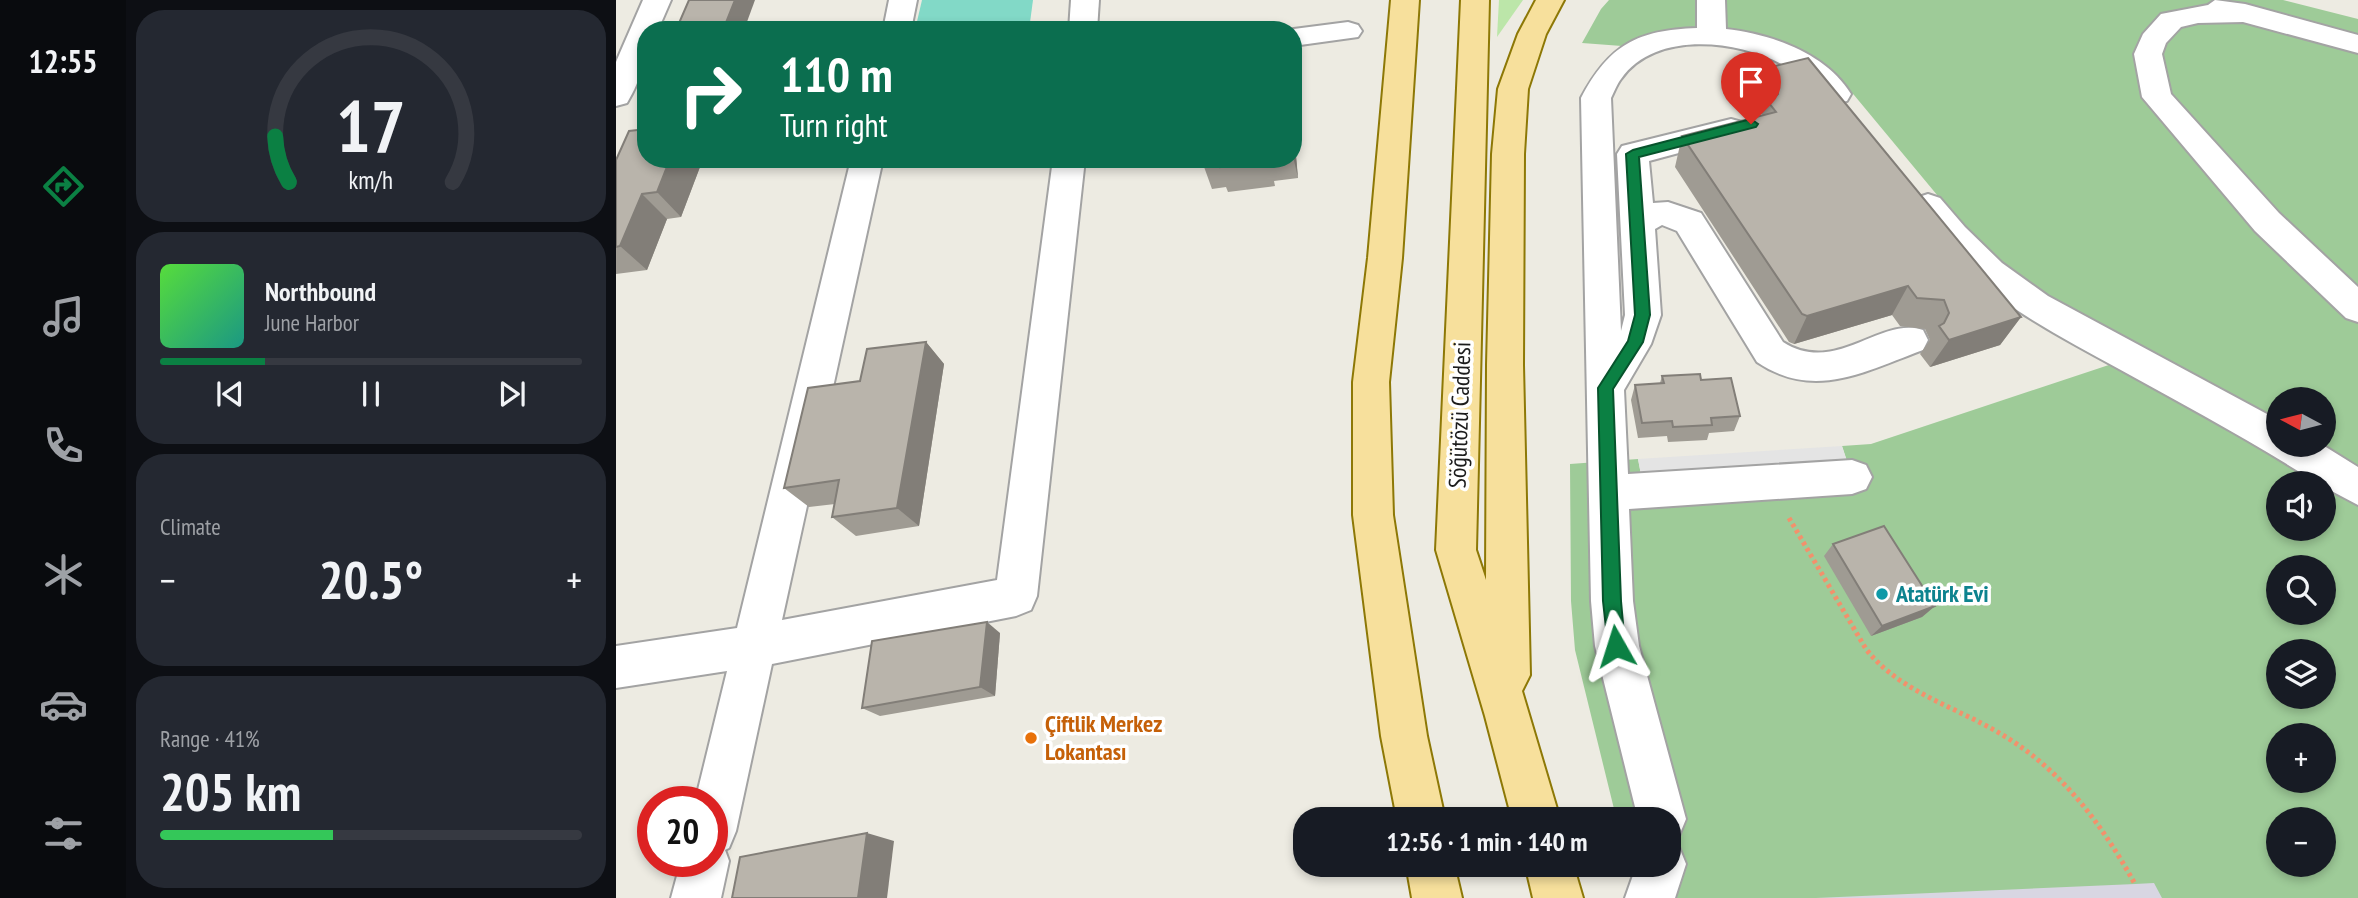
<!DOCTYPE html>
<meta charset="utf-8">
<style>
:root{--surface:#171b24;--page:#242831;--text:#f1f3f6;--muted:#9ea1a6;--line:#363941;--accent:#0b8043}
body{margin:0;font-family:"PT Sans Narrow",sans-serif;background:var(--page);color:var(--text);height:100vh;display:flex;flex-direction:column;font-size:26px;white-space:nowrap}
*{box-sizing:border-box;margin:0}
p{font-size:23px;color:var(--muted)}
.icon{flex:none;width:38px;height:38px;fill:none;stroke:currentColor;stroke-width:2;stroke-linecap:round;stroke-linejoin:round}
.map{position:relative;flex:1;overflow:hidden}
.sheet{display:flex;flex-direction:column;gap:10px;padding:10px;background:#0d0f14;width:490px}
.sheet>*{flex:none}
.hud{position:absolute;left:21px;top:21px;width:665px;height:147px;border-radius:28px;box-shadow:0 4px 10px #0003;background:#0b6e4f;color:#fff;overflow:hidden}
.needle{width:46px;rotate:277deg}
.controls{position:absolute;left:1650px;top:387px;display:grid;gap:14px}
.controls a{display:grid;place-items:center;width:70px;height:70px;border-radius:50%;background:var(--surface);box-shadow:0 4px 10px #0003;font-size:35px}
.speed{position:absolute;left:21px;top:786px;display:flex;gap:14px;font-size:35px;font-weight:700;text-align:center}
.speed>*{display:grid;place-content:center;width:91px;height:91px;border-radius:50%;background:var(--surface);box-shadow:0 4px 10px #0003;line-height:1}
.speed .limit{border:10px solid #d22;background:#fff;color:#111}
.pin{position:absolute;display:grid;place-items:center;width:60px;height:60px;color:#fff;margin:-72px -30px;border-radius:50% 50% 50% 0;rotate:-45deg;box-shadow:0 0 7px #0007}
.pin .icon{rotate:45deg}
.me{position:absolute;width:77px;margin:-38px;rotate:354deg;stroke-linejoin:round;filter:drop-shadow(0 0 5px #0008)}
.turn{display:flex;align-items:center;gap:24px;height:147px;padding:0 28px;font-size:32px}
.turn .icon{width:91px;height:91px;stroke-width:2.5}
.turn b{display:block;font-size:49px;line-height:60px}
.big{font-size:52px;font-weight:600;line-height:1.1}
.sheet .tile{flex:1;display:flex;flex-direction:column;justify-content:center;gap:10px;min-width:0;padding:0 24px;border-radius:28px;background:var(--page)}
.sheet .dial{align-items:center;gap:0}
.dial svg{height:182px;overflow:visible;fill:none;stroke:var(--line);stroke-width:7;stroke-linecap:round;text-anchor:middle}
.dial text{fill:var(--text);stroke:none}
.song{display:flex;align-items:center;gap:21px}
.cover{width:84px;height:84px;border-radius:10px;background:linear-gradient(135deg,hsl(110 70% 55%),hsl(170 70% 35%))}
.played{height:7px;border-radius:4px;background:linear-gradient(90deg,var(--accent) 25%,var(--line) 25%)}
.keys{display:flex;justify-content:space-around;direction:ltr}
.heat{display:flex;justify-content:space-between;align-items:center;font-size:38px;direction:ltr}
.charge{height:10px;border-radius:5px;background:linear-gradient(90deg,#34c759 41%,var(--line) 0)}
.trip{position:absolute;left:677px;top:807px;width:388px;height:70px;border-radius:28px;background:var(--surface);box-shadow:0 4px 10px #0003;font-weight:600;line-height:70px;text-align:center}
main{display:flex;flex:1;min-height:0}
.dock{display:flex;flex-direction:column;width:126px;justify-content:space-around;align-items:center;background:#090b0e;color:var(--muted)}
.dock .icon{width:49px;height:49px}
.dock .current{color:var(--accent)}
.dock b{font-size:32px;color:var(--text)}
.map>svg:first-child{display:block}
.grass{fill:#bce6a9}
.forest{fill:#9ecb98;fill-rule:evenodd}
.pitch{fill:#82d9c7}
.parking{fill:#e4e4e4}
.plaza{fill:#d8d6e2}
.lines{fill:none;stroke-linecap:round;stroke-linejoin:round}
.minor-casing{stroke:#a3a3a3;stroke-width:4}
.major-casing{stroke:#8d7806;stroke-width:4}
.path{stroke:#f3916c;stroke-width:5;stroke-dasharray:3.5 3.5;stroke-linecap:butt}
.minor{fill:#fff;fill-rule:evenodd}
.major{fill:#f7e09c;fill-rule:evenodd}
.wall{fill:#9f9b93}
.shaded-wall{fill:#827e78}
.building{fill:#b9b4ab;stroke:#827e78;stroke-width:2}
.route{fill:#0b8043;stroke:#07532c;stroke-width:2}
.culture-dot{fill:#0f9aa8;stroke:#fff;stroke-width:2.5}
.food-dot{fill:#e8710a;stroke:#fff;stroke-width:2.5}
.labels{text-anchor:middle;stroke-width:7;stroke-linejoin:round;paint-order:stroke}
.street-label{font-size:24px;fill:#1c1c1c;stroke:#fff}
.culture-label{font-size:24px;font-weight:bold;fill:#0d838f;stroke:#fff;text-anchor:start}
.food-label{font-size:24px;font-weight:bold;fill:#c56008;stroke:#fff;text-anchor:start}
</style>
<main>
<nav class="dock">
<b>12:55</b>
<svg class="icon current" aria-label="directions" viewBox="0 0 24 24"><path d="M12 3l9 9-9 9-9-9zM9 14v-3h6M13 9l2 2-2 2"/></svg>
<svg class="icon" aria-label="music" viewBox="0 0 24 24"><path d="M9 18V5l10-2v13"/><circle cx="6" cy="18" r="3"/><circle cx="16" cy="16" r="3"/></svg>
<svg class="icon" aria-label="phone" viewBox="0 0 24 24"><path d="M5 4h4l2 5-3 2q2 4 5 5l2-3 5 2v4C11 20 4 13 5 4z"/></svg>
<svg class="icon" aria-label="climate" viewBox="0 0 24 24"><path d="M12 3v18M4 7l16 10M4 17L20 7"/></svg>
<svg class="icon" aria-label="car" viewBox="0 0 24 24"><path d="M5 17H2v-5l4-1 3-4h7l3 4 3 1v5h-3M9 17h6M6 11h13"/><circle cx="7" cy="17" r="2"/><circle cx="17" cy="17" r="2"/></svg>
<svg class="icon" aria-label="filters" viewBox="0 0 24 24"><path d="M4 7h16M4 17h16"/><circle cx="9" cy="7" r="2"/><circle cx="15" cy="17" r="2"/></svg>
</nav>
<section class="sheet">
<div class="tile dial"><svg viewBox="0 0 100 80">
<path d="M14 69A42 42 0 1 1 86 69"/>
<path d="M14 69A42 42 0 0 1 8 49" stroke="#0b8043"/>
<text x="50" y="56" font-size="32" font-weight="700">17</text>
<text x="50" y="72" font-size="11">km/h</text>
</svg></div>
<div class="tile">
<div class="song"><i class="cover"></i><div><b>Northbound</b><p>June Harbor</p></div></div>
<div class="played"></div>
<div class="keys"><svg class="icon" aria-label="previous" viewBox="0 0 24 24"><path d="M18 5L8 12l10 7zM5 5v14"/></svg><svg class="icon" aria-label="pause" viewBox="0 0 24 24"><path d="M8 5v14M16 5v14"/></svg><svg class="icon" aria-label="next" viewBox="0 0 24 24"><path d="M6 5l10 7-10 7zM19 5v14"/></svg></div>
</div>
<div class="tile"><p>Climate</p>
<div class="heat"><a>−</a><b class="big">20.5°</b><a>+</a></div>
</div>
<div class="tile"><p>Range · 41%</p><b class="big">205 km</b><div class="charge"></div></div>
</section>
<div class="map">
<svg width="1742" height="898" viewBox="0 0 1742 898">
<rect width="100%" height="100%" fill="#edebe2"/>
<path class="grass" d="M883 0H907L881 37Z"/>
<path class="forest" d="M993 0H1667L1742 19V898H1029L1017 865 1054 864V819L1000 817 959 650 955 601 954 464 1022 459 1028 490 1236 476 1226 446 1255 444 1532 352 1430 296 1386 264 1351 231 1238 95 1213 70 1181 48 1135 33 1085 26 1043 32 1006 46 966 43 985 9ZM1662 399H1708V444H1662ZM1662 483H1708V528H1662ZM1662 567H1708V612H1662ZM1662 651H1708V696H1662ZM1662 735H1708V780H1662ZM1662 819H1708V864H1662Z"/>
<path class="pitch" d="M306 0H417L413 30H299Z"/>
<path class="parking" d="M1226 446 1236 477 1028 491 1022 459Z"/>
<path class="plaza" d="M1538 883 1546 898H1200L1519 884Z"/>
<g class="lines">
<defs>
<g id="minor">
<path d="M27 0H55L42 30H30C30 58 26 78 11 103L0 106V62Z"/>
<path d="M273 0H301L295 30H267Z"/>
<path d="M455 0H483L481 30H453Z"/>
<path d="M1081 0H1109L1110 29C1155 34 1210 53 1235 94L1231 101C1205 108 1190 79 1169 66 1124 40 1039 30 1005 79 1001 84 998 92 995 98L1005 331 1009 315 1001 154 1006 146 1115 119 1126 122 1130 129 1126 136 1033 161 1037 203 1052 202 1085 213 1167 342C1220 376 1264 316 1307 330L1312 340 1307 350C1250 371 1198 401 1141 362L1061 231 1046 225 1039 229 1045 315 1035 344 1008 390 1012 474 1236 460 1250 465 1256 477 1250 489 1236 494 1013 509 1017 601 1023 646 1070 819 1063 836 1054 840V819H1022L979 646 975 601 965 98C993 45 1021 30 1081 28Z"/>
<path d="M1599 0 1629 4 1742 35V53L1627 22 1582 23 1565 27 1550 43 1546 54 1555 94 1663 213 1742 287V322L1730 318 1639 231 1526 97 1518 54 1527 34 1545 14 1592 5Z"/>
<path d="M732 22 742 25 746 31 742 37 677 46V30H670Z"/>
<path d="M235 159H267L166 620 381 580 437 159H469L421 596 415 610 400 616 156 664 120 831 113 848 109 850 113 861 105 898H55L65 861H96V802H79L111 671 0 688V646L121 628Z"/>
<path d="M1312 194 1324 198 1349 227 1386 263 1432 296 1662 420V444H1705L1742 467V505L1708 487V483H1701C1637 442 1570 406 1503 369 1427 327 1340 284 1296 206L1300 198Z"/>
<path d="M1054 843 1063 847 1070 864 1059 898H1009L1021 864H1054Z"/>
</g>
<g id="major">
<path d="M775 0H803L786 258 773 382 777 515 811 736 829 819H781L765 736 737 515V382L752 258Z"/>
<path d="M845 0H873L860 550 870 580 871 365 876 154 882 89 902 34 920 0H948L930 34 912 89 908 154 907 365 914 675 906 691 944 819H896L869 716 820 550Z"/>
<path d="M790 864H838L846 898H796Z"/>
<path d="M909 864H957L967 898H917Z"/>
</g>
</defs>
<use href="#minor" class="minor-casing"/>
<use href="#major" class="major-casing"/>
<path class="path" d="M1173 518 1250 649C1282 691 1340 707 1385 734 1446 770 1485 823 1519 884"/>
<use href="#minor" class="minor"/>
<use href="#major" class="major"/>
</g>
<g class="wall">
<path d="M1192 58 1405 317 1384 345 1314 367 1304 354 1314 340 1309 329 1284 326 1276 315 1178 344 1173 342 1059 167 1066 136 1147 115 1136 111 1128 113 1122 105 1130 73Z"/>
<path d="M677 129 682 178 658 181 659 186 612 192 610 187 596 189 587 164V159H677Z"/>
<path d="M30 159H87L65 217 51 219 31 270 0 274V160Z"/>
<path d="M310 342 328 364 303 526 240 536 216 517 219 504 193 507 168 488 244 381Z"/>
<path d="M1046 376 1085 380 1124 416 1118 431 1093 433 1091 440 1052 442 1051 436 1022 438 1015 400 1019 385 1044 383Z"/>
<path d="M1217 544 1319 606 1306 617 1255 636 1208 556Z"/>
<path d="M384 633 379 696 264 716 246 708Z"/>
</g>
<g class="shaded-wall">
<path d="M119 0H139L128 30H107Z"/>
<path d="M1145 80 1136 111 1128 113 1137 81Z"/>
<path d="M677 129 678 131 682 178 677 156Z"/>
<path d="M54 159H87L65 217 41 192Z"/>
<path d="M26 194 51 219 31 270 4 246Z"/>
<path d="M1292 286 1276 315 1178 344 1191 316Z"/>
<path d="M1405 317 1384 345 1314 367 1333 340Z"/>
<path d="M310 342 328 364 303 526 281 508Z"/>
<path d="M1319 606 1306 617 1255 636 1266 626Z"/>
<path d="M371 622 384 633 379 696 364 687Z"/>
<path d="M251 833 278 841 271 898H242Z"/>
</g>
<g class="building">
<path d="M73 0H119L107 30H60Z"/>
<path d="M1192 58 1405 317 1333 340 1323 326 1328 323 1333 313 1328 300 1301 298 1292 286 1191 316 1186 314 1066 136 1160 112 1153 103 1162 94 1158 84 1145 80 1137 81 1130 73Z"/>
<path d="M30 129V159H54L41 192 26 194 4 246 0 247V160L13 131Z"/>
<path d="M587 159H652V161L604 167V162L587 164Z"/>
<path d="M310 342 281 508 216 517 223 480 168 488 192 388 244 381 251 349Z"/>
<path d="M1084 374 1085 380 1115 378 1124 416 1095 418 1096 425 1057 427 1056 421 1026 423 1019 385 1048 383 1046 376Z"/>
<path d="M1268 526 1319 606 1266 626 1217 544Z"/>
<path d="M371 622 364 687 246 708 256 641Z"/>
<path d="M251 833 242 898H116L124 857Z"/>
</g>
<path class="route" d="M1135 119 1142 124 1140 127 1023 157 1034 315 1027 342 997 389 1005 601 1009 646 1007 652 1000 655 994 652 992 646 987 601 982 388 1012 341 1019 315 1010 154 1017 150Z"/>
<circle class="culture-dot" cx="1266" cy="594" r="7"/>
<circle class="food-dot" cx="415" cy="738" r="7"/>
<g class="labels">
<g class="street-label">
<text transform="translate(844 415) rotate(-88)" y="8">Söğütözü Caddesi</text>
</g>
<g class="culture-label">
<text x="1280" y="602">Atatürk Evi</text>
</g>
<g class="food-label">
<text x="429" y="732">Çiftlik Merkez<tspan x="429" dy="28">Lokantası</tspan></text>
</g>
</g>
</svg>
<div class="controls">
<a><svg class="needle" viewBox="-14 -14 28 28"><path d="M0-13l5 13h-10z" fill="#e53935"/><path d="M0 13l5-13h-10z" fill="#9ea1a6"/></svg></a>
<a><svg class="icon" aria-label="sound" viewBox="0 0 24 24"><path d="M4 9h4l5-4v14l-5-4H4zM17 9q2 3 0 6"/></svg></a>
<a><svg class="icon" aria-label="search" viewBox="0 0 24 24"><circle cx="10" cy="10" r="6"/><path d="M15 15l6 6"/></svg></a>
<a><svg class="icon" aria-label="layers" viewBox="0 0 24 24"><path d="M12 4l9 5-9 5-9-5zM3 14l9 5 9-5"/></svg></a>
<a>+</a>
<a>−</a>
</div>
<div class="speed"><div class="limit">20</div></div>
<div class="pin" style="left:1135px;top:124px;background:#d93025"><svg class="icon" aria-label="arrive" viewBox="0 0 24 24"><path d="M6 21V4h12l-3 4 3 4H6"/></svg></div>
<svg class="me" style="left:1000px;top:646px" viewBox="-20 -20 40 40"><path d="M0-17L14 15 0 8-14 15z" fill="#0b8043" stroke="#fff" stroke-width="4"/></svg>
<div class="trip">12:56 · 1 min · 140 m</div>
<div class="hud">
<div class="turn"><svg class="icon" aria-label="right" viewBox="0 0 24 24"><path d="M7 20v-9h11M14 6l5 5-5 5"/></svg><div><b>110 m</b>Turn right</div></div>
</div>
</div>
</main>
